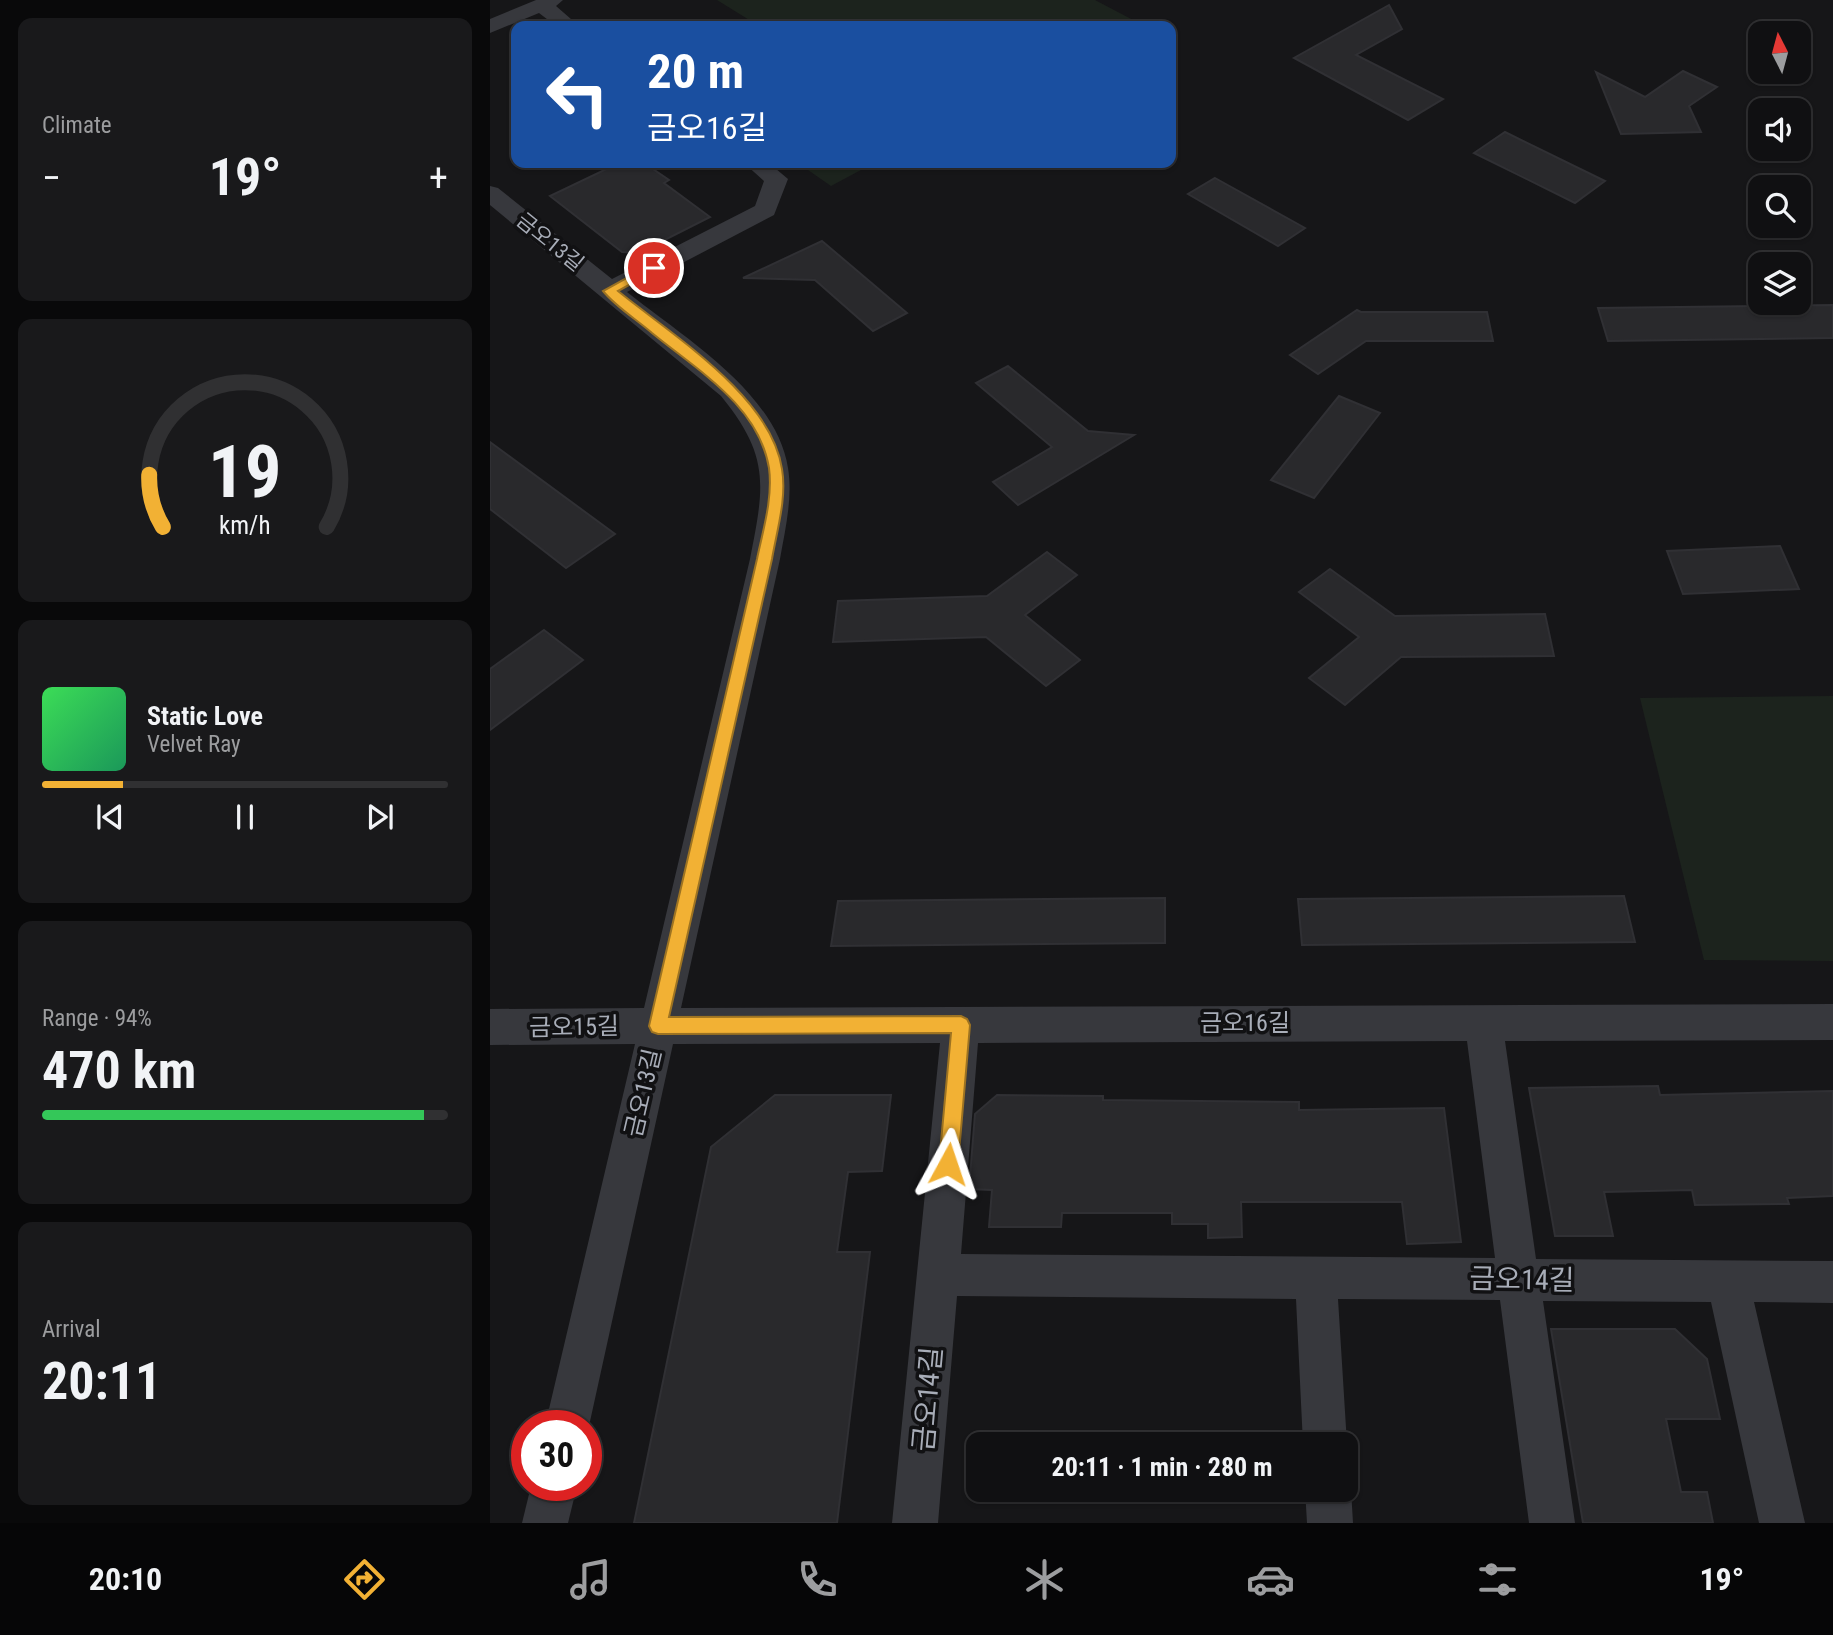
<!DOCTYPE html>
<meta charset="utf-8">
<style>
:root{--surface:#101012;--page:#19191b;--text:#f1f3f6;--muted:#9c9d9f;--line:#303032;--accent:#f2b134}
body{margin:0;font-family:"Roboto Condensed","Noto Sans KR",sans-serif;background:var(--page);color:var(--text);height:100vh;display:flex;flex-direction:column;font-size:26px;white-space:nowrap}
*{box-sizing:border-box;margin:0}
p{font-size:23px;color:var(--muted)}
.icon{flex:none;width:38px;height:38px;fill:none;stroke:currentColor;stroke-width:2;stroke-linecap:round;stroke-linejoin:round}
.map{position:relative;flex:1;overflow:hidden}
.panel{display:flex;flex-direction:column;gap:18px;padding:18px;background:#09090a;width:490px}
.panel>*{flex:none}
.guide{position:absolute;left:21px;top:21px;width:665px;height:147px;border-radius:14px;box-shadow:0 2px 5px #0004,0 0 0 2px var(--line);background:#1a4fa0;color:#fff;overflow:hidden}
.needle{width:46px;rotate:354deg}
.tools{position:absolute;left:1258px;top:21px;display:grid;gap:14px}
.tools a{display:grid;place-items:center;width:63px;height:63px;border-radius:14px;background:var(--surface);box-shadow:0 2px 5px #0004,0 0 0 2px var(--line);font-size:35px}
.speed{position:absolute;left:21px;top:1410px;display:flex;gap:14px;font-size:35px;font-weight:700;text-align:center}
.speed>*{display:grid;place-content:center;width:91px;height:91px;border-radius:50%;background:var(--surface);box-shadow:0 2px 5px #0004,0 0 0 2px var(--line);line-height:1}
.speed .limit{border:10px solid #d22;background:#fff;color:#111}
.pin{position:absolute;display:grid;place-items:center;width:60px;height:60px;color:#fff;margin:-30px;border:4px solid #fff;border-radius:50%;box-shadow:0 2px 7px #0007}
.me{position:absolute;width:77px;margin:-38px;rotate:5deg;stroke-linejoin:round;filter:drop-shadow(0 0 5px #0008)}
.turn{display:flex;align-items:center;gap:24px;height:147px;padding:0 21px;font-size:32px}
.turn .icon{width:91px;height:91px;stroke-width:2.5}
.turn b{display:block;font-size:49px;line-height:60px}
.big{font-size:52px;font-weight:700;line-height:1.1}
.panel .card{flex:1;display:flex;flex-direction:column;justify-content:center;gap:10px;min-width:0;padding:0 24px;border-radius:14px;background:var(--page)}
.panel .dial{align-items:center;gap:0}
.dial svg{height:182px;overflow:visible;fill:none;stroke:var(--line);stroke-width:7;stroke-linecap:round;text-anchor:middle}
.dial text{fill:var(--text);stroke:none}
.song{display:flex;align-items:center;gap:21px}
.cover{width:84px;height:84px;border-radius:10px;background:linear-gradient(135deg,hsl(130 70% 55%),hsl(150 70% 35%))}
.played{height:7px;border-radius:4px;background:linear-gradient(90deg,var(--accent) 20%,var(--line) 20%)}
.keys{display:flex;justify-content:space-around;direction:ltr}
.heat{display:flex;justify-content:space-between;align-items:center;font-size:38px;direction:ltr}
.charge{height:10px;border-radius:5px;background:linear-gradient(90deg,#34c759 94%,var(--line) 0)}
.trip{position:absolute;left:476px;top:1432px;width:392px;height:70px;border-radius:14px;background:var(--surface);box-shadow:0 2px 5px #0004,0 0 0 2px var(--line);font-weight:700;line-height:70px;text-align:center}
.tabs{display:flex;height:112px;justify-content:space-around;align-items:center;background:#060607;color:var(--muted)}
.tabs .icon{width:49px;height:49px}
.tabs .current{color:var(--accent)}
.tabs b{font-size:32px;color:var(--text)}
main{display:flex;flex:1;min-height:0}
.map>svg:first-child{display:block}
.green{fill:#1c231d}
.building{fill:#29292c;stroke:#303034;stroke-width:2}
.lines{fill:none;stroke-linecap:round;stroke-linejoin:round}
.street{fill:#37383d;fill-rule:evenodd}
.route{fill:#f2b134;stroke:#9d7322;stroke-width:2}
.labels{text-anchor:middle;stroke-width:7;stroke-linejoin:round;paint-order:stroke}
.far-street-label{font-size:21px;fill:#a8adb8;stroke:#111113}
.street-label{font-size:24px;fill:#a8adb8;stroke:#111113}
.near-street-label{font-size:28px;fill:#a8adb8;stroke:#111113}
</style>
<main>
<section class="panel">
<div class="card"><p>Climate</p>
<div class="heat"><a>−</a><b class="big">19°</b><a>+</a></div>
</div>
<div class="card dial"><svg viewBox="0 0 100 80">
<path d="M14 69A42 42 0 1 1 86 69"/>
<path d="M14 69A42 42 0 0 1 8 46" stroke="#f2b134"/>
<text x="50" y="56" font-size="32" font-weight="700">19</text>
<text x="50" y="72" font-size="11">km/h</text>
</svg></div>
<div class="card">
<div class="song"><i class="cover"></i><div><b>Static Love</b><p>Velvet Ray</p></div></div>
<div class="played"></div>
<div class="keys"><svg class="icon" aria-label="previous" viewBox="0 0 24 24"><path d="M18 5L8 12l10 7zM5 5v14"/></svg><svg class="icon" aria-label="pause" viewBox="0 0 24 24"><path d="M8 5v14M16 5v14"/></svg><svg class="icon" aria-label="next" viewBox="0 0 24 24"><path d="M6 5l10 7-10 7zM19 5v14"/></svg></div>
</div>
<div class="card"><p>Range · 94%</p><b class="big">470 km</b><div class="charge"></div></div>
<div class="card"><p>Arrival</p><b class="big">20:11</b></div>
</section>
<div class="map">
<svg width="1343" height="1523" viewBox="0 0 1343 1523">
<rect width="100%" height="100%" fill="#161618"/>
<g class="green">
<path d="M227 0H605L645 21 634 26H269Z"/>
<path d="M308 163H384L341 186Z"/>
<path d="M1343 696V961L1214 960 1150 698Z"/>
</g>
<g class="building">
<path d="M899 5 912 29 866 55 953 99 918 120 804 58Z"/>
<path d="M1193 71 1227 87 1199 106 1211 132 1131 134 1106 72 1155 97Z"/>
<path d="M1015 132 1115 181 1085 203 984 153Z"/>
<path d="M129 163H154L179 180 174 183 220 217 149 253 132 252 60 196Z"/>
<path d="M725 178 815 228 788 246 698 194Z"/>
<path d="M332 241 417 313 383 331 325 280 253 278Z"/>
<path d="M1343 305V338L1118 341 1108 308Z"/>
<path d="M867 310 871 312H997L1003 341H876L828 374 800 355Z"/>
<path d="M518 366 598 431 644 435 528 505 503 482 562 447 486 383Z"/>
<path d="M849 396 890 413 824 498 781 480Z"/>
<path d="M0 442 125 534 76 568 0 509Z"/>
<path d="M1290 546 1309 589 1193 594 1177 551Z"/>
<path d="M557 552 587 575 535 615 590 660 556 686 496 637 343 642 348 601 497 596Z"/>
<path d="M840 569 905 616 1055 614 1064 656 911 657 855 705 819 678 869 637 809 592Z"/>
<path d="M54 630 93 660 0 730V669Z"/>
<path d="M1134 896 1145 942 812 945 808 899Z"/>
<path d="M675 898V943L341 946 348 901Z"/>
<path d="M1168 1086 1170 1095 1343 1091V1196L1297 1198 1299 1204 1205 1205 1202 1190 1114 1192 1123 1236H1065L1039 1088Z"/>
<path d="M285 1095H401L392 1171 358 1172 347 1252H380L347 1523H144L221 1147Z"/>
<path d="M507 1095 613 1096V1100L809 1102V1110L954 1108 971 1242 917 1244 912 1202H751L752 1237 718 1238V1224H682V1213H572L571 1227H499L502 1190 479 1189 485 1114Z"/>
<path d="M1061 1329H1185L1217 1359 1230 1419H1176L1191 1492H1217L1223 1523H1093Z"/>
</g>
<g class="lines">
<g class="street">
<path d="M73 0 66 6 89 26H66L49 13 0 33V19L46 0Z"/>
<path d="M254 163H279L298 179 284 215 137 292C193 337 286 392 298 468 303 498 295 530 290 559L191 1008 1343 1004V1040L1015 1041 1046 1259 1343 1261V1303L1264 1302 1315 1523H1269L1221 1302 1053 1301 1085 1523H1039L1010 1300 848 1299 857 1444 856 1448V1444H813L806 1299 467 1296 448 1523H402L450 1043 183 1044 99 1426 96 1433V1426H55L145 1044 0 1045V1009L154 1008 260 559C274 487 281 457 231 396L0 205V186L8 188 122 279 265 206 274 181ZM977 1041 1005 1258 471 1254 488 1043Z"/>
<path d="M856 1477 861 1489 863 1523H817L815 1489H856Z"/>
<path d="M41 1486H87L78 1523H32Z"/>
</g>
</g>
<path class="route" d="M160 265 170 268 128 291C182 335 281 396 292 469 297 498 287 530 282 559L179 1017 471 1016 477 1019 480 1025 468 1164 465 1170 458 1173 451 1170 449 1164 461 1033 168 1034 162 1032 159 1026 267 559C273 530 283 498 279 468 269 406 207 370 162 333 146 319 126 307 113 291Z"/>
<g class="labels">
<g class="far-street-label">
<text transform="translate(60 242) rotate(39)" y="7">금오13길</text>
</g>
<g class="street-label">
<text x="755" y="1031">금오16길</text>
<text transform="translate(84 1027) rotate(-1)" y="8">금오15길</text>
<text transform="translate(153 1093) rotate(-77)" y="8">금오13길</text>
</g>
<g class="near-street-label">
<text transform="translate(1032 1279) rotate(1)" y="10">금오14길</text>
<text transform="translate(437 1399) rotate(-85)" y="10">금오14길</text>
</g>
</g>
</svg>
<div class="tools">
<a><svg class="needle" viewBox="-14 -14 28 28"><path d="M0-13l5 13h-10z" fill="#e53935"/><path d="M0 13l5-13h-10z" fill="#9c9d9f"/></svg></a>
<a><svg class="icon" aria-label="sound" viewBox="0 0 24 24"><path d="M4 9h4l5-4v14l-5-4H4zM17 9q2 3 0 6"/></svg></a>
<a><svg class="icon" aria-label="search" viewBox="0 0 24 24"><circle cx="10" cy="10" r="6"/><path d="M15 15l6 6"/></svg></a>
<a><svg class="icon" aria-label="layers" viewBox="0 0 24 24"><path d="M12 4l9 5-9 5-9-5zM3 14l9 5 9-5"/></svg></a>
</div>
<div class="speed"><div class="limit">30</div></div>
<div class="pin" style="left:164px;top:268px;background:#d93025"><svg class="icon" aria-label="arrive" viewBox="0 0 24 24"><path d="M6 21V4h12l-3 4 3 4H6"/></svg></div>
<svg class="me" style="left:458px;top:1164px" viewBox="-20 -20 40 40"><path d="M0-17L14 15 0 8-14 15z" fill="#f2b134" stroke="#fff" stroke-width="4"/></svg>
<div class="trip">20:11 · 1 min · 280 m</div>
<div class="guide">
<div class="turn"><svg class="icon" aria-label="left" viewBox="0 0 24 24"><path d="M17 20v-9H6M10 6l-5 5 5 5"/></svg><div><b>20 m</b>금오16길</div></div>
</div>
</div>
</main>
<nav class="tabs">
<b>20:10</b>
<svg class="icon current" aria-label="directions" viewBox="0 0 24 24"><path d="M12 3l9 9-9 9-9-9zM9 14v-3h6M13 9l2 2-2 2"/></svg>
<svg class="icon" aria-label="music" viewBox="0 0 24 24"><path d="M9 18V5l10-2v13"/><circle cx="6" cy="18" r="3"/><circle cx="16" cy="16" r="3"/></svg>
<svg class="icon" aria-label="phone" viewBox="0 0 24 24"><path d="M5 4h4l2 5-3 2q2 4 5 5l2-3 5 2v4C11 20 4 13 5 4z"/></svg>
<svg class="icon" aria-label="climate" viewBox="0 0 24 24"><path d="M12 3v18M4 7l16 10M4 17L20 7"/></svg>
<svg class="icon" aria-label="car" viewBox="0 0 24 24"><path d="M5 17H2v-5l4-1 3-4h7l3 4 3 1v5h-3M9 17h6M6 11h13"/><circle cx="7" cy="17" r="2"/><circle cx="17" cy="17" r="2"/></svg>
<svg class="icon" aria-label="filters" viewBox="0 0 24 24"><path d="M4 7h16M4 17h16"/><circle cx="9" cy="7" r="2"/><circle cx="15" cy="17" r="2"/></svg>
<b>19°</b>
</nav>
